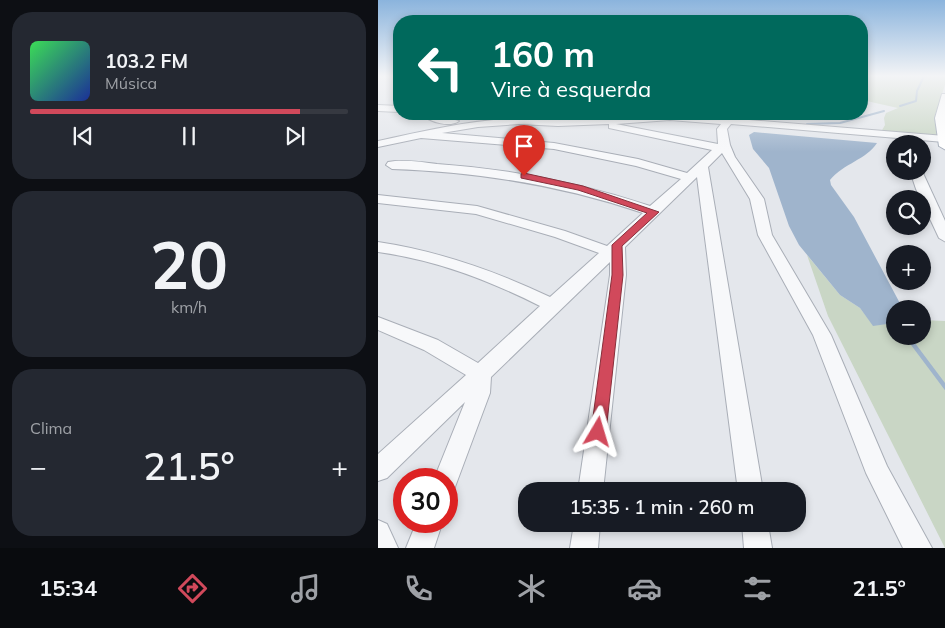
<!DOCTYPE html>
<html lang="pt">
<meta charset="utf-8">
<style>
:root{--surface:#171b24;--page:#242831;--text:#f1f3f6;--muted:#9ea1a6;--line:#363941;--accent:#d1495b}
body{margin:0;font-family:Mulish,sans-serif;background:var(--page);color:var(--text);height:100vh;display:flex;flex-direction:column;font-size:19px;white-space:nowrap}
*{box-sizing:border-box;margin:0}
p{font-size:16px;color:var(--muted)}
.icon{flex:none;width:28px;height:28px;fill:none;stroke:currentColor;stroke-width:2;stroke-linecap:round;stroke-linejoin:round}
.map{position:relative;flex:1;overflow:hidden}
.side{display:flex;flex-direction:column;gap:12px;padding:12px;background:#0d0f14;width:378px}
.side>*{flex:none}
.hud{position:absolute;left:15px;top:15px;width:475px;height:105px;border-radius:20px;box-shadow:0 2px 8px #0003;background:#00695c;color:#fff;overflow:hidden}
.fabs{position:absolute;left:508px;top:135px;display:grid;gap:10px}
.fabs a{display:grid;place-items:center;width:45px;height:45px;border-radius:50%;background:var(--surface);box-shadow:0 2px 8px #0003;font-size:25px}
.speed{position:absolute;left:15px;top:468px;display:flex;gap:10px;font-size:25px;font-weight:700;text-align:center}
.speed>*{display:grid;place-content:center;width:65px;height:65px;border-radius:50%;background:var(--surface);box-shadow:0 2px 8px #0003;line-height:1}
.speed .limit{border:8px solid #d22;background:#fff;color:#111}
.pin{position:absolute;display:grid;place-items:center;width:42px;height:42px;color:#fff;margin:-51px -21px;border-radius:50% 50% 50% 0;rotate:-45deg;box-shadow:0 0 5px #0007}
.pin .icon{rotate:45deg}
.me{position:absolute;width:55px;margin:-28px;rotate:7deg;stroke-linejoin:round;filter:drop-shadow(0 0 4px #0008)}
.turn{display:flex;align-items:center;gap:18px;height:105px;padding:0 15px;font-size:22px}
.turn .icon{width:65px;height:65px;stroke-width:2.5}
.turn b{display:block;font-size:35px;line-height:42px}
.big{font-size:38px;font-weight:600;line-height:1.1}
.side .tile{flex:1;display:flex;flex-direction:column;justify-content:center;gap:8px;min-width:0;padding:0 18px;border-radius:20px;background:var(--page)}
.side .dial{align-items:center;gap:0}
.dial b{font-size:65px;line-height:1}
.song{display:flex;align-items:center;gap:15px}
.cover{width:60px;height:60px;border-radius:8px;background:linear-gradient(135deg,hsl(130 70% 55%),hsl(230 70% 35%))}
.played{height:5px;border-radius:2px;background:linear-gradient(90deg,var(--accent) 85%,var(--line) 85%)}
.keys{display:flex;justify-content:space-around;direction:ltr}
.heat{display:flex;justify-content:space-between;align-items:center;font-size:28px;direction:ltr}
.trip{position:absolute;left:140px;top:482px;width:288px;height:50px;border-radius:20px;background:var(--surface);box-shadow:0 2px 8px #0003;font-weight:600;line-height:50px;text-align:center}
.menu{display:flex;height:80px;justify-content:space-around;align-items:center;background:#090b0e;color:var(--muted)}
.menu .icon{width:35px;height:35px}
.menu .active{color:var(--accent)}
.menu b{font-size:22px;color:var(--text)}
main{display:flex;flex:1;min-height:0}
.map>svg:first-child{display:block}
.green{fill:#c9d6c5}
.water{fill:#9fb4cc}
.lines{fill:none;stroke-linecap:round;stroke-linejoin:round}
.stream-far1{stroke:#9fb4cc;stroke-width:2}
.stream{stroke:#9fb4cc;stroke-width:4.5}
.minor-casing{stroke:#a9aeb7;stroke-width:2}
.major-casing{stroke:#a3abb8;stroke-width:2}
.minor{fill:#f7f8fa;fill-rule:evenodd}
.major{fill:#fff;fill-rule:evenodd}
.route{fill:#d1495b;stroke:#882f3b}
</style>
<main>
<section class="side">
<div class="tile">
<div class="song"><i class="cover"></i><div><b>103.2 FM</b><p>Música</p></div></div>
<div class="played"></div>
<div class="keys"><svg class="icon" aria-label="previous" viewBox="0 0 24 24"><path d="M18 5L8 12l10 7zM5 5v14"/></svg><svg class="icon" aria-label="pause" viewBox="0 0 24 24"><path d="M8 5v14M16 5v14"/></svg><svg class="icon" aria-label="next" viewBox="0 0 24 24"><path d="M6 5l10 7-10 7zM19 5v14"/></svg></div>
</div>
<div class="tile dial"><b>20</b><p>km/h</p></div>
<div class="tile"><p>Clima</p>
<div class="heat"><a>−</a><b class="big">21.5°</b><a>+</a></div>
</div>
</section>
<div class="map">
<svg width="568" height="548" viewBox="0 0 568 548">
<rect width="100%" height="100%" fill="#e4e7ec"/>
<g class="green">
<path d="M484 76H567V85L557 115 559 136 503 132 507 125 506 118 508 113 520 108 484 100Z"/>
<path d="M429 255 462 295 482 308 495 325 516 323V336H544V320L567 321V548L450 316Z"/>
</g>
<path class="water" d="M376 132 499 143C488 160 466 163 452 180L453 185 476 217 525 309H516V323L495 326 482 308 462 295 421 245 411 226 391 168 375 149 371 135Z"/>
<g class="lines">
<g class="stream-far1">
<path d="M522 106 538 101 539 91 546 76"/>
<path d="M429 124 462 123 506 111"/>
</g>
<path class="stream" d="M529 336 568 388"/>
<defs>
<g id="minor">
<path d="M0 105 21 106V112L0 111Z"/>
<path d="M43 114H54L81 121C72 128 51 122 43 114Z"/>
<path d="M156 114H166V119L180 120 311 115 568 136 566 142 353 124 349 129 352 145 357 157 386 199 394 235 453 335 509 466 554 548H525L488 473 435 335 380 235 372 199 344 153 330 167 385 491H360L319 177 247 247 248 275 225 491H200L232 275V262L113 377 112 393 77 487 69 490V479H56L87 402 9 478 0 481V454L88 375 46 350 0 330V317L60 340 100 363 162 306C110 280 58 260 0 252V242C61 251 117 271 172 297L221 253 177 237 98 214 0 203V195L99 206 187 231 229 246 265 213C183 185 100 172 14 169L8 165 10 162C25 159 44 162 59 164 132 169 203 183 272 206L303 179 258 166 176 149 43 138 0 147V141C52 130 103 117 156 119ZM292 120 343 124 339 129 340 144 238 124ZM141 124 180 126 231 124V128L334 150 309 173 260 159 176 143 64 133 100 127Z"/>
<path d="M532 171H544L568 223V242L561 238 538 189Z"/>
<path d="M0 520 9 524 20 548H0Z"/>
<path d="M39 521H65L56 548H28Z"/>
<path d="M196 524H222L220 548H192Z"/>
<path d="M364 524H390L394 548H366Z"/>
</g>
<path id="major" d="M564 94H568V150L561 146 557 118Z"/>
</defs>
<use href="#minor" class="minor-casing"/>
<use href="#major" class="major-casing"/>
<use href="#minor" class="minor"/>
<use href="#major" class="major"/>
</g>
<linearGradient id="sky" x2="0" y2="1"><stop stop-color="#8bb4dd"/><stop offset="0.5" stop-color="#f3f4f6"/><stop offset="1" stop-color="#f3f4f6" stop-opacity="0"/></linearGradient>
<rect width="568" height="152" fill="url(#sky)"/>
<path class="route" d="M146 173 205 186 281 212 244 246 245 275 228 432 226 437 220 439 215 437 213 432 234 275V245L269 213 200 190 143 178V174Z"/>
</svg>
<div class="fabs">
<a><svg class="icon" aria-label="sound" viewBox="0 0 24 24"><path d="M4 9h4l5-4v14l-5-4H4zM17 9q2 3 0 6"/></svg></a>
<a><svg class="icon" aria-label="search" viewBox="0 0 24 24"><circle cx="10" cy="10" r="6"/><path d="M15 15l6 6"/></svg></a>
<a>+</a>
<a>−</a>
</div>
<div class="speed"><div class="limit">30</div></div>
<div class="pin" style="left:146px;top:176px;background:#d93025"><svg class="icon" aria-label="arrive" viewBox="0 0 24 24"><path d="M6 21V4h12l-3 4 3 4H6"/></svg></div>
<svg class="me" style="left:220px;top:432px" viewBox="-20 -20 40 40"><path d="M0-17L14 15 0 8-14 15z" fill="#d1495b" stroke="#fff" stroke-width="4"/></svg>
<div class="trip">15:35 · 1 min · 260 m</div>
<div class="hud">
<div class="turn"><svg class="icon" aria-label="left" viewBox="0 0 24 24"><path d="M17 20v-9H6M10 6l-5 5 5 5"/></svg><div><b>160 m</b>Vire à esquerda</div></div>
</div>
</div>
</main>
<nav class="menu">
<b>15:34</b>
<svg class="icon active" aria-label="directions" viewBox="0 0 24 24"><path d="M12 3l9 9-9 9-9-9zM9 14v-3h6M13 9l2 2-2 2"/></svg>
<svg class="icon" aria-label="music" viewBox="0 0 24 24"><path d="M9 18V5l10-2v13"/><circle cx="6" cy="18" r="3"/><circle cx="16" cy="16" r="3"/></svg>
<svg class="icon" aria-label="phone" viewBox="0 0 24 24"><path d="M5 4h4l2 5-3 2q2 4 5 5l2-3 5 2v4C11 20 4 13 5 4z"/></svg>
<svg class="icon" aria-label="climate" viewBox="0 0 24 24"><path d="M12 3v18M4 7l16 10M4 17L20 7"/></svg>
<svg class="icon" aria-label="car" viewBox="0 0 24 24"><path d="M5 17H2v-5l4-1 3-4h7l3 4 3 1v5h-3M9 17h6M6 11h13"/><circle cx="7" cy="17" r="2"/><circle cx="17" cy="17" r="2"/></svg>
<svg class="icon" aria-label="filters" viewBox="0 0 24 24"><path d="M4 7h16M4 17h16"/><circle cx="9" cy="7" r="2"/><circle cx="15" cy="17" r="2"/></svg>
<b>21.5°</b>
</nav>
